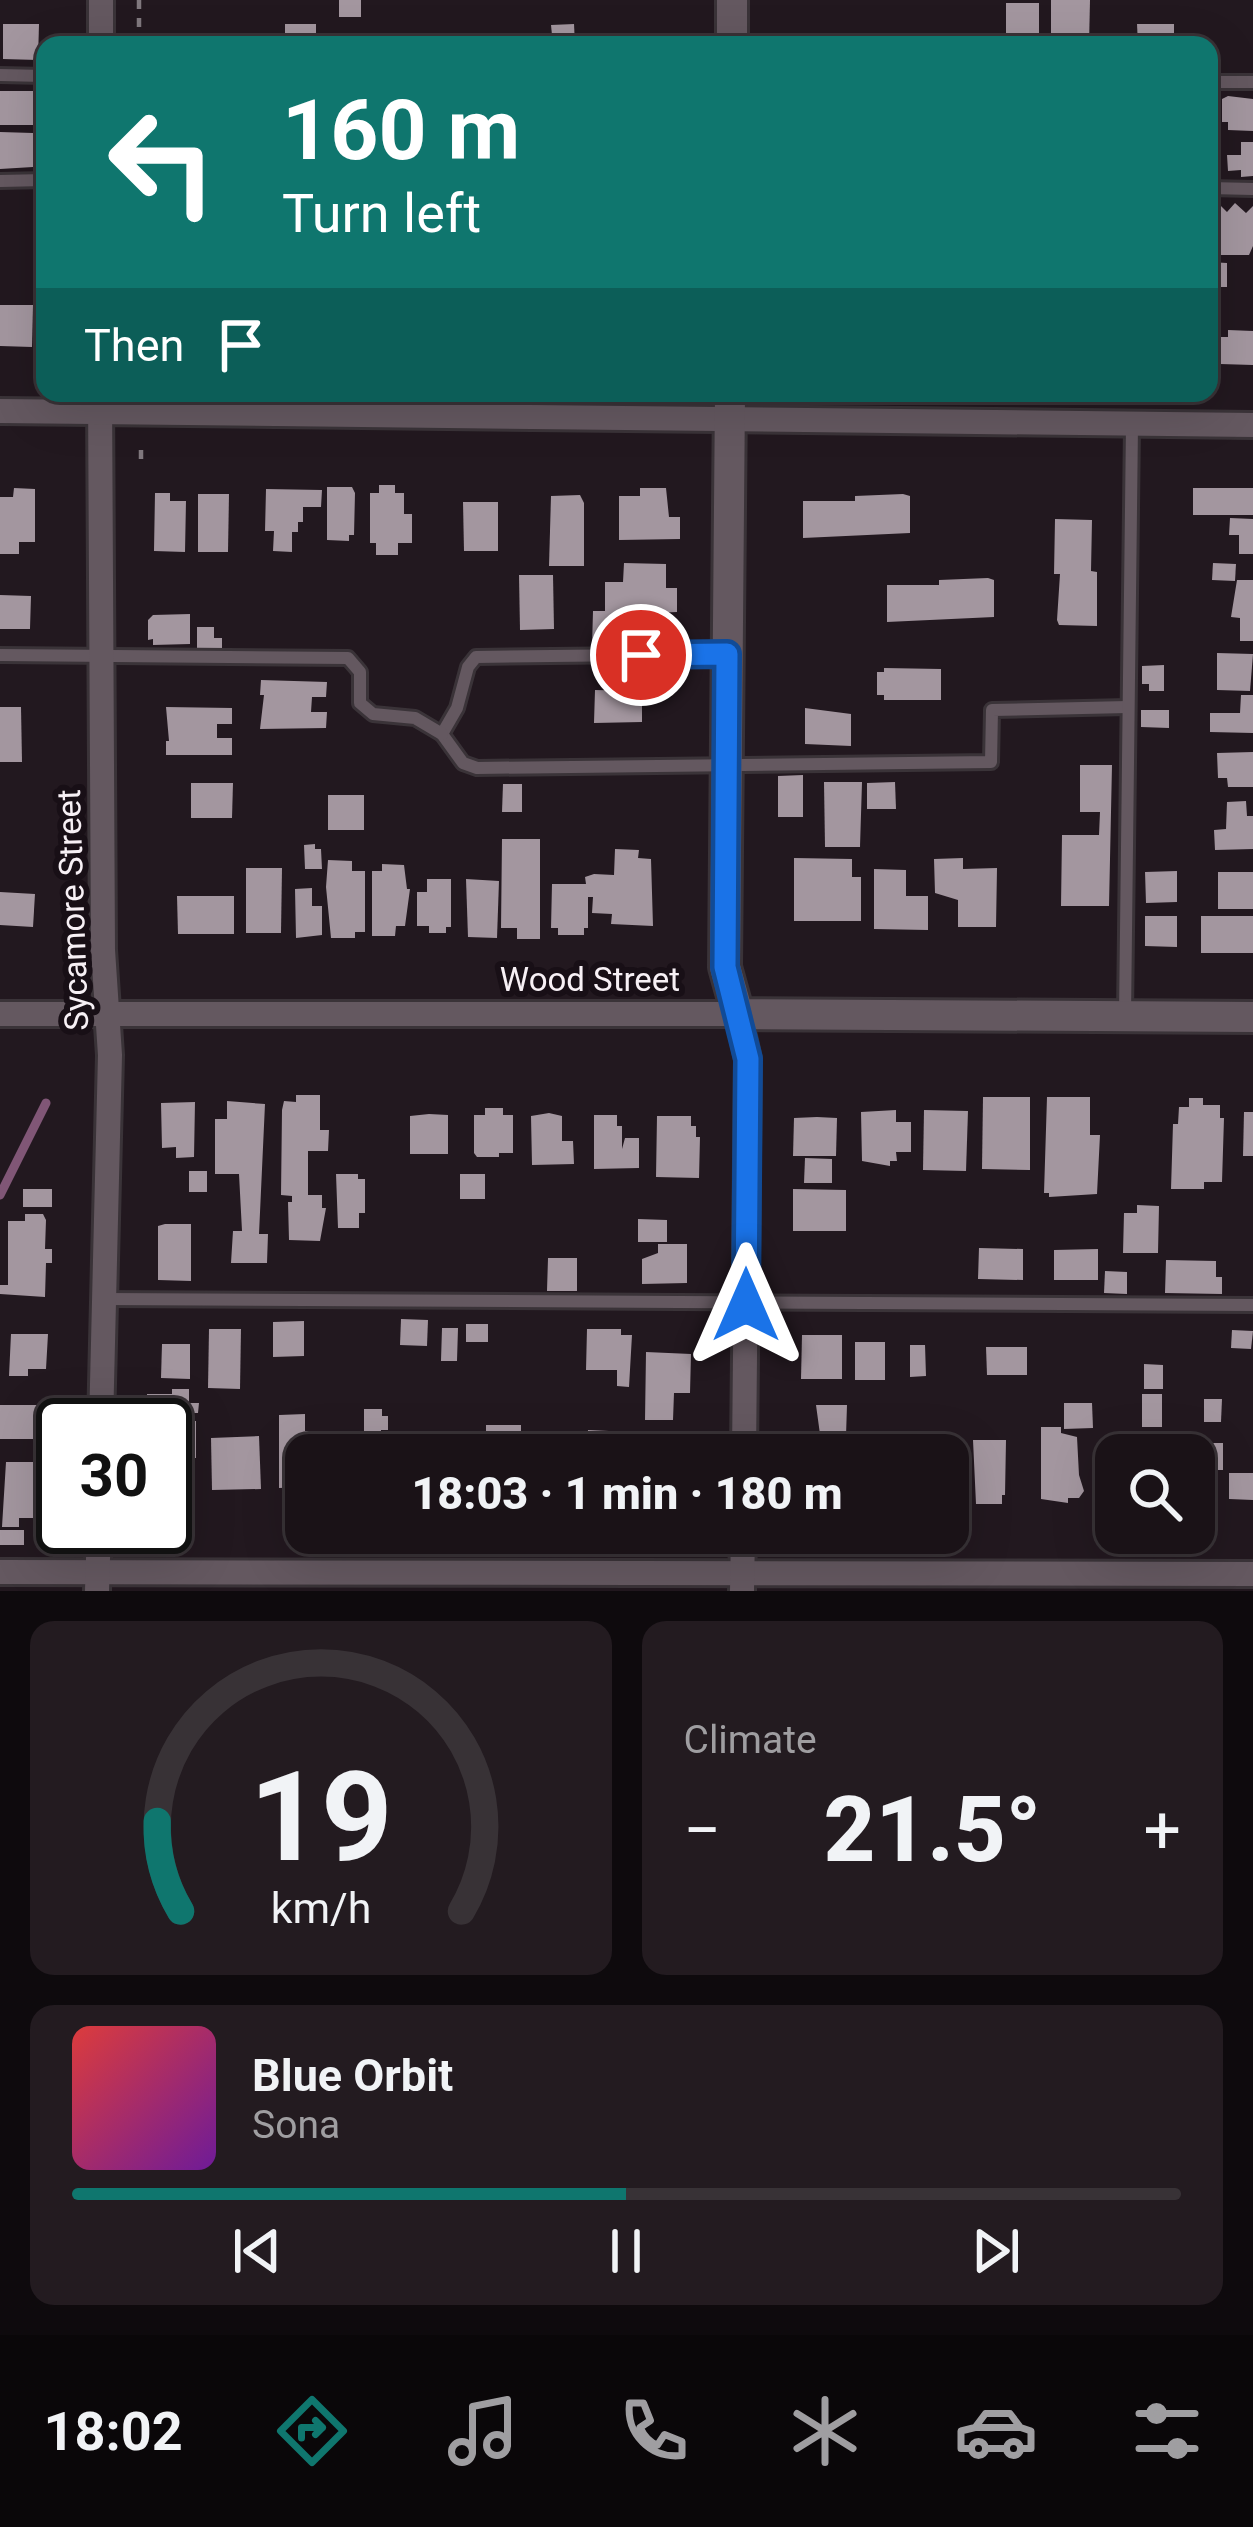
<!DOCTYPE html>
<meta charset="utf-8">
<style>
:root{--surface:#1a1217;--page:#231b20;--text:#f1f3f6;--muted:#9f9ea1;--line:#383236;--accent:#0f766e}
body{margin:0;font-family:Roboto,sans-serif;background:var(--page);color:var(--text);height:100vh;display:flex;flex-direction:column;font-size:45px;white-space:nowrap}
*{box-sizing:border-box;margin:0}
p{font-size:39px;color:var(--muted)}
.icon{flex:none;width:66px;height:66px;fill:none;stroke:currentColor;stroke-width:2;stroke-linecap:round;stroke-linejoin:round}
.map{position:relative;height:1591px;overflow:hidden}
.drawer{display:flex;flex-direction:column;gap:30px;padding:30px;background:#0e0a0d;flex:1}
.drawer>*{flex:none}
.hud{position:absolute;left:36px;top:36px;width:1182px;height:366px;border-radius:24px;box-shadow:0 12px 48px #0002,0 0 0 3px var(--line);background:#0f766e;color:#fff;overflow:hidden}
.controls{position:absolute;left:1095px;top:1434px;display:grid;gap:24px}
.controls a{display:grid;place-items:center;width:120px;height:120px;border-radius:24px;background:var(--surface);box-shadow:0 12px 48px #0002,0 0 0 3px var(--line);font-size:60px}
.speed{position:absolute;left:36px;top:1398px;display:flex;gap:24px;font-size:60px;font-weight:700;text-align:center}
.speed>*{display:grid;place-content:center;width:156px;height:156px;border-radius:50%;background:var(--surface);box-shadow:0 12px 48px #0002,0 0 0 3px var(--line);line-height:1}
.speed .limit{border:6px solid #111;border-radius:18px;background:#fff;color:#111}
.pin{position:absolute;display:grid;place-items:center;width:102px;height:102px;color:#fff;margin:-51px;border:6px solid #fff;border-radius:50%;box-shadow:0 3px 12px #0007}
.me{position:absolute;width:132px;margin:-66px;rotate:0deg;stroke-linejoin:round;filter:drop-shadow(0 0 9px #0008)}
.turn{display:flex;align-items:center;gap:42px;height:252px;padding:0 48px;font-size:54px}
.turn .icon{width:156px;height:156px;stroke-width:2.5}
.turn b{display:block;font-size:84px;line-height:102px}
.then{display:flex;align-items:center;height:114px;padding:0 48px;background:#0003;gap:24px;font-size:45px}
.big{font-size:90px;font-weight:800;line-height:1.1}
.drawer .tile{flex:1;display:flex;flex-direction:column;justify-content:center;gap:18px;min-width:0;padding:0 42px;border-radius:24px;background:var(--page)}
.drawer .dial{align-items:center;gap:0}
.dial svg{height:312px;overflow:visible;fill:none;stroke:var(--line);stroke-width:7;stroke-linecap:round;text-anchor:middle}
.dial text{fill:var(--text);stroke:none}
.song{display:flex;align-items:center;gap:36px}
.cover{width:144px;height:144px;border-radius:18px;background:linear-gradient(135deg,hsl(0 70% 55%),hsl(280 70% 35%))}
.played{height:12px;border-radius:6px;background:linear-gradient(90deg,var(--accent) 50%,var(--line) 50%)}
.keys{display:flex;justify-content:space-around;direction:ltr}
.heat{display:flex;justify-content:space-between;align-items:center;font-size:66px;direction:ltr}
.drawer .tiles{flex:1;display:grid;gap:30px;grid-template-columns:1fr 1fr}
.tile:last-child{grid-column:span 2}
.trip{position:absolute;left:285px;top:1434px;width:684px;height:120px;border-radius:24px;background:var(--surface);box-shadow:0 12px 48px #0002,0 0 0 3px var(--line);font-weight:800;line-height:120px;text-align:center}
.tabs{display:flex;height:192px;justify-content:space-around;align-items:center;background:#0a0709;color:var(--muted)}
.tabs .icon{width:84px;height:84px}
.tabs .active{color:var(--accent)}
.tabs b{font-size:54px;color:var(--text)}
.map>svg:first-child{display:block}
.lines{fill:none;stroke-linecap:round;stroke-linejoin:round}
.stream{stroke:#805676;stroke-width:9}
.building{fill:#a3969f}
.service-casing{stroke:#3a3338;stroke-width:18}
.minor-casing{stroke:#3a3338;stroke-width:30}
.tertiary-casing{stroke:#3a3338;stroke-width:36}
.path{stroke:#80787e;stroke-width:4.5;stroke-dasharray:9 9;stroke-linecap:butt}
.service{stroke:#645860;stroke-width:12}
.minor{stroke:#645860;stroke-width:24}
.tertiary{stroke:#645860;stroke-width:30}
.route-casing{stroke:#114b97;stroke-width:30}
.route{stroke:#1a73e8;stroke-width:21}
.labels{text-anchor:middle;stroke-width:12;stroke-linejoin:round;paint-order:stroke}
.street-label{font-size:33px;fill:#f7f0f5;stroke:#180f16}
</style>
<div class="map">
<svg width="1253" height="1591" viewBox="0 0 1253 1591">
<rect width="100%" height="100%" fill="#22181f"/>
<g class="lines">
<path class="stream" d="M0 1195 46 1103"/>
</g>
<g class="building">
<rect x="339" y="0" width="22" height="17"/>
<path d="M1051 0H1090L1089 45H1051Z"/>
<rect x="1006" y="3" width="33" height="39"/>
<path d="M3 24H39L38 60 3 59Z"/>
<rect x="285" y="24" width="31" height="21"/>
<path d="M574 24 575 45H553L551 25Z"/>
<path d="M1137 24H1174V45H1138Z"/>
<path d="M0 91H35L34 125H0Z"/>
<path d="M1228 96 1253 99V131L1228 130V122H1222V99Z"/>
<path d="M0 132 33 133V167L0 169Z"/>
<path d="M1241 142H1253V176L1241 177V170L1228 171 1227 155H1241Z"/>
<path d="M1217 202 1227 212 1235 203 1246 213 1253 206V246L1249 255H1209V210Z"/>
<path d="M1209 262 1227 263V287H1209Z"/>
<path d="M0 305H33L32 347 0 346Z"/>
<path d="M1228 330 1253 331V365L1220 364 1221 337H1228Z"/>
<path d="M379 485H395V493H404V514H412V543H398V555H376V543H370V493H379Z"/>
<path d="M327 487H352L355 493 354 535H349V541L327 540Z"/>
<path d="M14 488 35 489V542H19V554H0V497H13Z"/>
<path d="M640 488H666L669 517H680V539L619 540V496H640Z"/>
<rect x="1193" y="488" width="60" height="27"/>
<path d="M266 489 322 490 321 507H303V522H298V532H292V552L273 551 274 531H265Z"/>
<path d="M155 493H170V501H186L185 552 154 551Z"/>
<path d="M198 494H229L228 552H198Z"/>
<path d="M903 494 910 496V533L803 538V501H855V496Z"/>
<path d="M580 495 584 503V566H549L551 496Z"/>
<path d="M463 502H498V551H464Z"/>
<path d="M1230 518 1253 519V554H1239V535H1229Z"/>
<path d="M1055 519 1092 520 1091 571 1097 572V626L1059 625 1057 620 1060 574H1054Z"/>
<path d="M624 563 666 564V588H677V612L632 614V637H613V648L592 647 593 611H605V582H623Z"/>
<path d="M1213 563 1236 564 1235 581 1212 580Z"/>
<path d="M519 575H553L554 629 520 630Z"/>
<path d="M988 578 994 580V617L887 622V585H939V580Z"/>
<path d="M1237 580H1253V641H1240V618L1231 617Z"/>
<path d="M0 595 31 596 30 629H0Z"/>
<path d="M190 614V644L153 645V639L148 640V620L153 615Z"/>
<path d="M197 627H214V638H222V649H197Z"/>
<path d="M1217 653 1253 654 1250 691 1217 690Z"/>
<path d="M1164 665V691H1149V684H1142V666Z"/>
<path d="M884 668 941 669V700H884V695H877V672H884Z"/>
<path d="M261 680 327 682 326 697H312L311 712H327L326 728 260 729 264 695H260Z"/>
<path d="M595 690 642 691V722L594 723Z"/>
<path d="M1241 695H1253V733L1210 732V713H1240Z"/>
<path d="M0 707H21L22 762H0Z"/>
<path d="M166 707 232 708V724H217V738H232V755H166V741H169Z"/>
<path d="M805 708 851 714V746L805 744Z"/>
<path d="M1141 710H1169V728L1141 727Z"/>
<path d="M1253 752V787H1228L1227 778H1218L1217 753Z"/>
<path d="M1080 765H1112L1109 906H1061L1062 835H1099L1100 812H1080Z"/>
<path d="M803 775V817H778V776Z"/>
<path d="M824 782H862L860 847H825Z"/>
<path d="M895 782 896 809H867V783Z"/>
<path d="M191 783H233L232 818H191Z"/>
<path d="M503 784H522V812H502Z"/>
<rect x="328" y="795" width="36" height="35"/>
<path d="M1246 801 1247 816H1253V849L1215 850 1214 830 1226 829 1227 802Z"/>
<path d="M502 839H540V939H517V928H501Z"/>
<path d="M315 844V849H321L322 869H305L304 845Z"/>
<path d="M615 849 639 850 638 858 651 859 653 926 611 924 612 914 592 913 593 897H588V928H584V935H558V928H551L552 884H586L585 877 594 874 614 875Z"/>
<path d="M794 858 852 859V877H861V921H794Z"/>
<path d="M963 858V869L997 868 996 927H958V900L935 893 934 859Z"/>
<path d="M328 860 352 861V871H365V932H355V938H331L326 887Z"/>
<path d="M382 864 404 865 407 889H410L405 926H396L395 936H372V871H382Z"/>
<path d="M246 868H282L281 933H246Z"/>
<path d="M874 869 906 870V896H928V930L874 929Z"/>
<path d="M1177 871V902L1146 903 1145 872Z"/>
<rect x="1218" y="872" width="35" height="37"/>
<path d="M427 879H451V927H446V933H429V926H417V892H427Z"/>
<path d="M466 879 499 881 497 938 468 937Z"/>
<path d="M312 888V906H322V935L296 938 295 889Z"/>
<path d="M0 892 35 894 33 927 0 925Z"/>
<path d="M177 896H234V934H178Z"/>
<path d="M1145 916H1177V947L1145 946Z"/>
<rect x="1201" y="916" width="52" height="37"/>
<path d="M296 1095H320V1130H329L328 1151H308V1195H322V1208H326L320 1241 289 1240 288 1202H292V1196L281 1195 282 1110 284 1101 296 1102Z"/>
<path d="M983 1097H1030V1170L982 1169Z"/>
<path d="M1047 1097H1090V1135H1100L1097 1194 1049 1197V1193H1044Z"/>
<path d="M1189 1098H1203V1105H1220V1118H1224L1222 1182H1204V1189H1171L1173 1124H1178L1179 1107H1189Z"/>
<path d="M227 1101 265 1104 259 1234H268L267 1263H231L233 1231H242L239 1174H215V1119H227Z"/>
<path d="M195 1102 194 1157 176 1158V1147L162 1148 161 1103Z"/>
<path d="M485 1108H503V1115H513V1153H499V1157H477L474 1153V1115H485Z"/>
<path d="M896 1110V1122H911V1152H896L897 1161H890V1166L862 1161 861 1112Z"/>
<path d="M924 1110 968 1111 966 1171 923 1170Z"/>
<path d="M1244 1112H1253V1156H1243Z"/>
<path d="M549 1113 562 1116V1141H573L574 1164 532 1165 531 1116Z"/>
<path d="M429 1114 448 1115V1154H410V1116Z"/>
<path d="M594 1115H617V1126H622V1149L625 1138H639V1168L594 1169Z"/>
<path d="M657 1116H691V1126H696V1137H700L699 1178 656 1177Z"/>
<path d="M817 1117 837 1118 836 1156H793L794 1118Z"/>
<path d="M805 1158 832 1159V1183H804Z"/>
<rect x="189" y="1171" width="18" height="21"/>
<path d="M336 1174H358V1179H365V1213H359V1228H338Z"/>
<rect x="460" y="1174" width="25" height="25"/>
<rect x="23" y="1189" width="29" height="18"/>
<path d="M793 1189 846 1190V1231H793Z"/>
<path d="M1137 1205 1159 1206 1158 1253H1123L1124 1213H1137Z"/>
<path d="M25 1214H43L46 1220 45 1249H52V1263H46L45 1297 0 1294V1285H8V1221H25Z"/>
<path d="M638 1219 667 1220V1242H638Z"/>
<path d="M165 1224H191V1281L158 1280V1226Z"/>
<path d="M658 1244H687V1283L642 1284V1259L658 1253Z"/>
<path d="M979 1248 1023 1249V1280L978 1279Z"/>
<path d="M1098 1249V1280H1054V1250Z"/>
<path d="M548 1258H577V1291H547Z"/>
<path d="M1166 1260 1216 1261V1277H1222V1294L1165 1293Z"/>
<path d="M1105 1271 1127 1272V1294L1104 1293Z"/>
<path d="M401 1319 428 1320 427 1346 400 1345Z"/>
<path d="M304 1321V1356L273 1357V1322Z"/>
<rect x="466" y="1324" width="22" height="18"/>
<path d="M442 1328H458L457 1361H441Z"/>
<path d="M209 1329H241L240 1389 208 1388Z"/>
<path d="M587 1329H621V1335H632L629 1387 617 1386V1370H586Z"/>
<path d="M1232 1330 1253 1331 1251 1349 1231 1348Z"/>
<path d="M11 1334H48L46 1369H28V1376H9Z"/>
<path d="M802 1335H842V1379H801Z"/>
<rect x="855" y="1342" width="30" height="38"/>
<path d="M162 1344H190V1379L161 1378Z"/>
<path d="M910 1345H925L926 1376 910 1377Z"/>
<path d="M986 1347H1027V1375H987Z"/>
<path d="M646 1352 691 1354 690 1393H674L673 1420H645Z"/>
<path d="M1144 1364 1163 1365V1389H1144Z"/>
<path d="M172 1389H189V1403H199L198 1413H186V1421H196V1458H165V1425H147V1394H172Z"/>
<rect x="1142" y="1394" width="20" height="33"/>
<path d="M1204 1399H1222L1221 1422H1204Z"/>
<path d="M1064 1403H1092L1093 1428 1064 1429Z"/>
<path d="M0 1405H37V1411H45V1433H38V1439H0Z"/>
<path d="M816 1405H847L846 1436H831V1449H842V1455H801V1449H822Z"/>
<path d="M364 1409H382V1416H388V1430H381V1436H364Z"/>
<path d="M305 1414V1431H315L316 1455H306V1487L279 1488V1415Z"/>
<path d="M486 1425H521V1453L486 1455Z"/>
<path d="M1041 1427H1061V1433L1077 1437 1079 1475 1084 1491 1079 1498H1068V1503L1041 1499Z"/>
<path d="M588 1430 609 1431V1439L629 1445V1455H586Z"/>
<path d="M344 1435 386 1442V1455H340Z"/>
<path d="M919 1435H954L955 1471H948V1455H912V1446H919Z"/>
<path d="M259 1436 261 1489 212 1490 211 1438Z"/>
<path d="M973 1440H1006L1005 1495H1002V1504H976Z"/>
<path d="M1212 1443H1223V1470H1210L1205 1477V1499H1194V1463L1207 1465V1446Z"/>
<path d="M1103 1450H1140V1455H1116V1498H1103Z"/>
<path d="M6 1462H44L46 1518H19V1527H2Z"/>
<path d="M1229 1473H1253V1500L1229 1499Z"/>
<rect x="0" y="1530" width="24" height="15"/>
</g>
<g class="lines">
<defs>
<g id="service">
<path d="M0 75 45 76"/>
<path d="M1209 82H1253"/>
<path d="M0 181 45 180"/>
<path d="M1209 188 1253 189"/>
<path d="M727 654 476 657 468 667 457 708 442 734 463 763 477 768 991 762 992 710 1128 707"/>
<path d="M0 655 348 658 360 672V703L373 714 415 718 442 734"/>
<path d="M1125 1016 1132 425"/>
<path d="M103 1299 1253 1305"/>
</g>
<g id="minor">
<path d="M101 0V45"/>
<path d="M100 393 103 950 110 1055 101 1425"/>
<path d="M0 411 1253 425"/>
<path d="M0 1014H738L748 1059 744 1455"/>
<path d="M0 1572 1253 1574"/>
<path d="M97 1591 99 1527"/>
<path d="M742 1591 743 1533"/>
</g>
<g id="tertiary">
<path d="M732 45V0"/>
<path d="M730 393 725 967 738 1014 1253 1017"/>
</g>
</defs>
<use href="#service" class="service-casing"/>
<use href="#minor" class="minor-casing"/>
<use href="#tertiary" class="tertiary-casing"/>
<g class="path">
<path d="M139 45V0"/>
<path d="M141 450V465"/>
</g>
<use href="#service" class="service"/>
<use href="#minor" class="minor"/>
<use href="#tertiary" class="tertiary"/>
</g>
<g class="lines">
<defs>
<path id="route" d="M641 655 727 654 725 967 748 1059 746 1305"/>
</defs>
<use href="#route" class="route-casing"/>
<use href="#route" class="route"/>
</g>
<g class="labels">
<g class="street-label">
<text transform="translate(72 910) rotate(-92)" y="12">Sycamore Street</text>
<text x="590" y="991">Wood Street</text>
</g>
</g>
</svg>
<div class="controls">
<a><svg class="icon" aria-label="search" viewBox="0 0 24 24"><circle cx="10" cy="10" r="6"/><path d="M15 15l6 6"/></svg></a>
</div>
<div class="speed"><div class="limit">30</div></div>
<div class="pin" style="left:641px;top:655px;background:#d93025"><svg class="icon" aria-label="arrive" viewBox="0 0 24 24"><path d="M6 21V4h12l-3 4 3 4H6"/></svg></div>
<svg class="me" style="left:746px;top:1305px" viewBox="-20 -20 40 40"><path d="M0-17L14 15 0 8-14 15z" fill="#1a73e8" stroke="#fff" stroke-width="4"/></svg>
<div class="trip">18:03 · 1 min · 180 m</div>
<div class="hud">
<div class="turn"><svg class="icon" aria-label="left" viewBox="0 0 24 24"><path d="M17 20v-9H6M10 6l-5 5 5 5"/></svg><div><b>160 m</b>Turn left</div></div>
<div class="then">Then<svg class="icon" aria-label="arrive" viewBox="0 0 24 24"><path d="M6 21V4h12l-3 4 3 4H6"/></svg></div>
</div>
</div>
<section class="drawer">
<div class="tiles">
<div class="tile dial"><svg viewBox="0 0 100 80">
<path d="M14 69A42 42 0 1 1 86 69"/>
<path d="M14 69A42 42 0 0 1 8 46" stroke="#0f766e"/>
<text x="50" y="56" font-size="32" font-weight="700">19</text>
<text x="50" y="72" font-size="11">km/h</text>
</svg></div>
<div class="tile"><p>Climate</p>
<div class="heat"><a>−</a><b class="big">21.5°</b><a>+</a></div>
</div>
<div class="tile">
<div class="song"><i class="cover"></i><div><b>Blue Orbit</b><p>Sona</p></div></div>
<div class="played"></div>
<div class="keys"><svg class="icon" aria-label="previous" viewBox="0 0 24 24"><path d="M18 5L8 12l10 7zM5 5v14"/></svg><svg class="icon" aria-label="pause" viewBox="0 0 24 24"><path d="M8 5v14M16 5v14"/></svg><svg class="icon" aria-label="next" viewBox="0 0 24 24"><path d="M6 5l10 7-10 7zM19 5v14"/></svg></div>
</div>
</div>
</section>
<nav class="tabs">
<b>18:02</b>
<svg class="icon active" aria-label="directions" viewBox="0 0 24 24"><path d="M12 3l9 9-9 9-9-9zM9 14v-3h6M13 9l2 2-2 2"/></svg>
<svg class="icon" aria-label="music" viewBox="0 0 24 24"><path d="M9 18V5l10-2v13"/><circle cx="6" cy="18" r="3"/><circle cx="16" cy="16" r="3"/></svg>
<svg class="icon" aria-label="phone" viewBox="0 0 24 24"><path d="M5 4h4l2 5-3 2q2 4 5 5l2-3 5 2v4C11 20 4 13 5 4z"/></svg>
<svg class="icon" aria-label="climate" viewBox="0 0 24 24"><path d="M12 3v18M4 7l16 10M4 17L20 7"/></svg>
<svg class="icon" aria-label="car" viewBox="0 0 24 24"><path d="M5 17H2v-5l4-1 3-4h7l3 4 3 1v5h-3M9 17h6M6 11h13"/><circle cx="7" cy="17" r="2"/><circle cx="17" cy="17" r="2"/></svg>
<svg class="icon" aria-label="filters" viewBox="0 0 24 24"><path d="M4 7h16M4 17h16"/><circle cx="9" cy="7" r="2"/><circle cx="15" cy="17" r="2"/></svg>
</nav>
